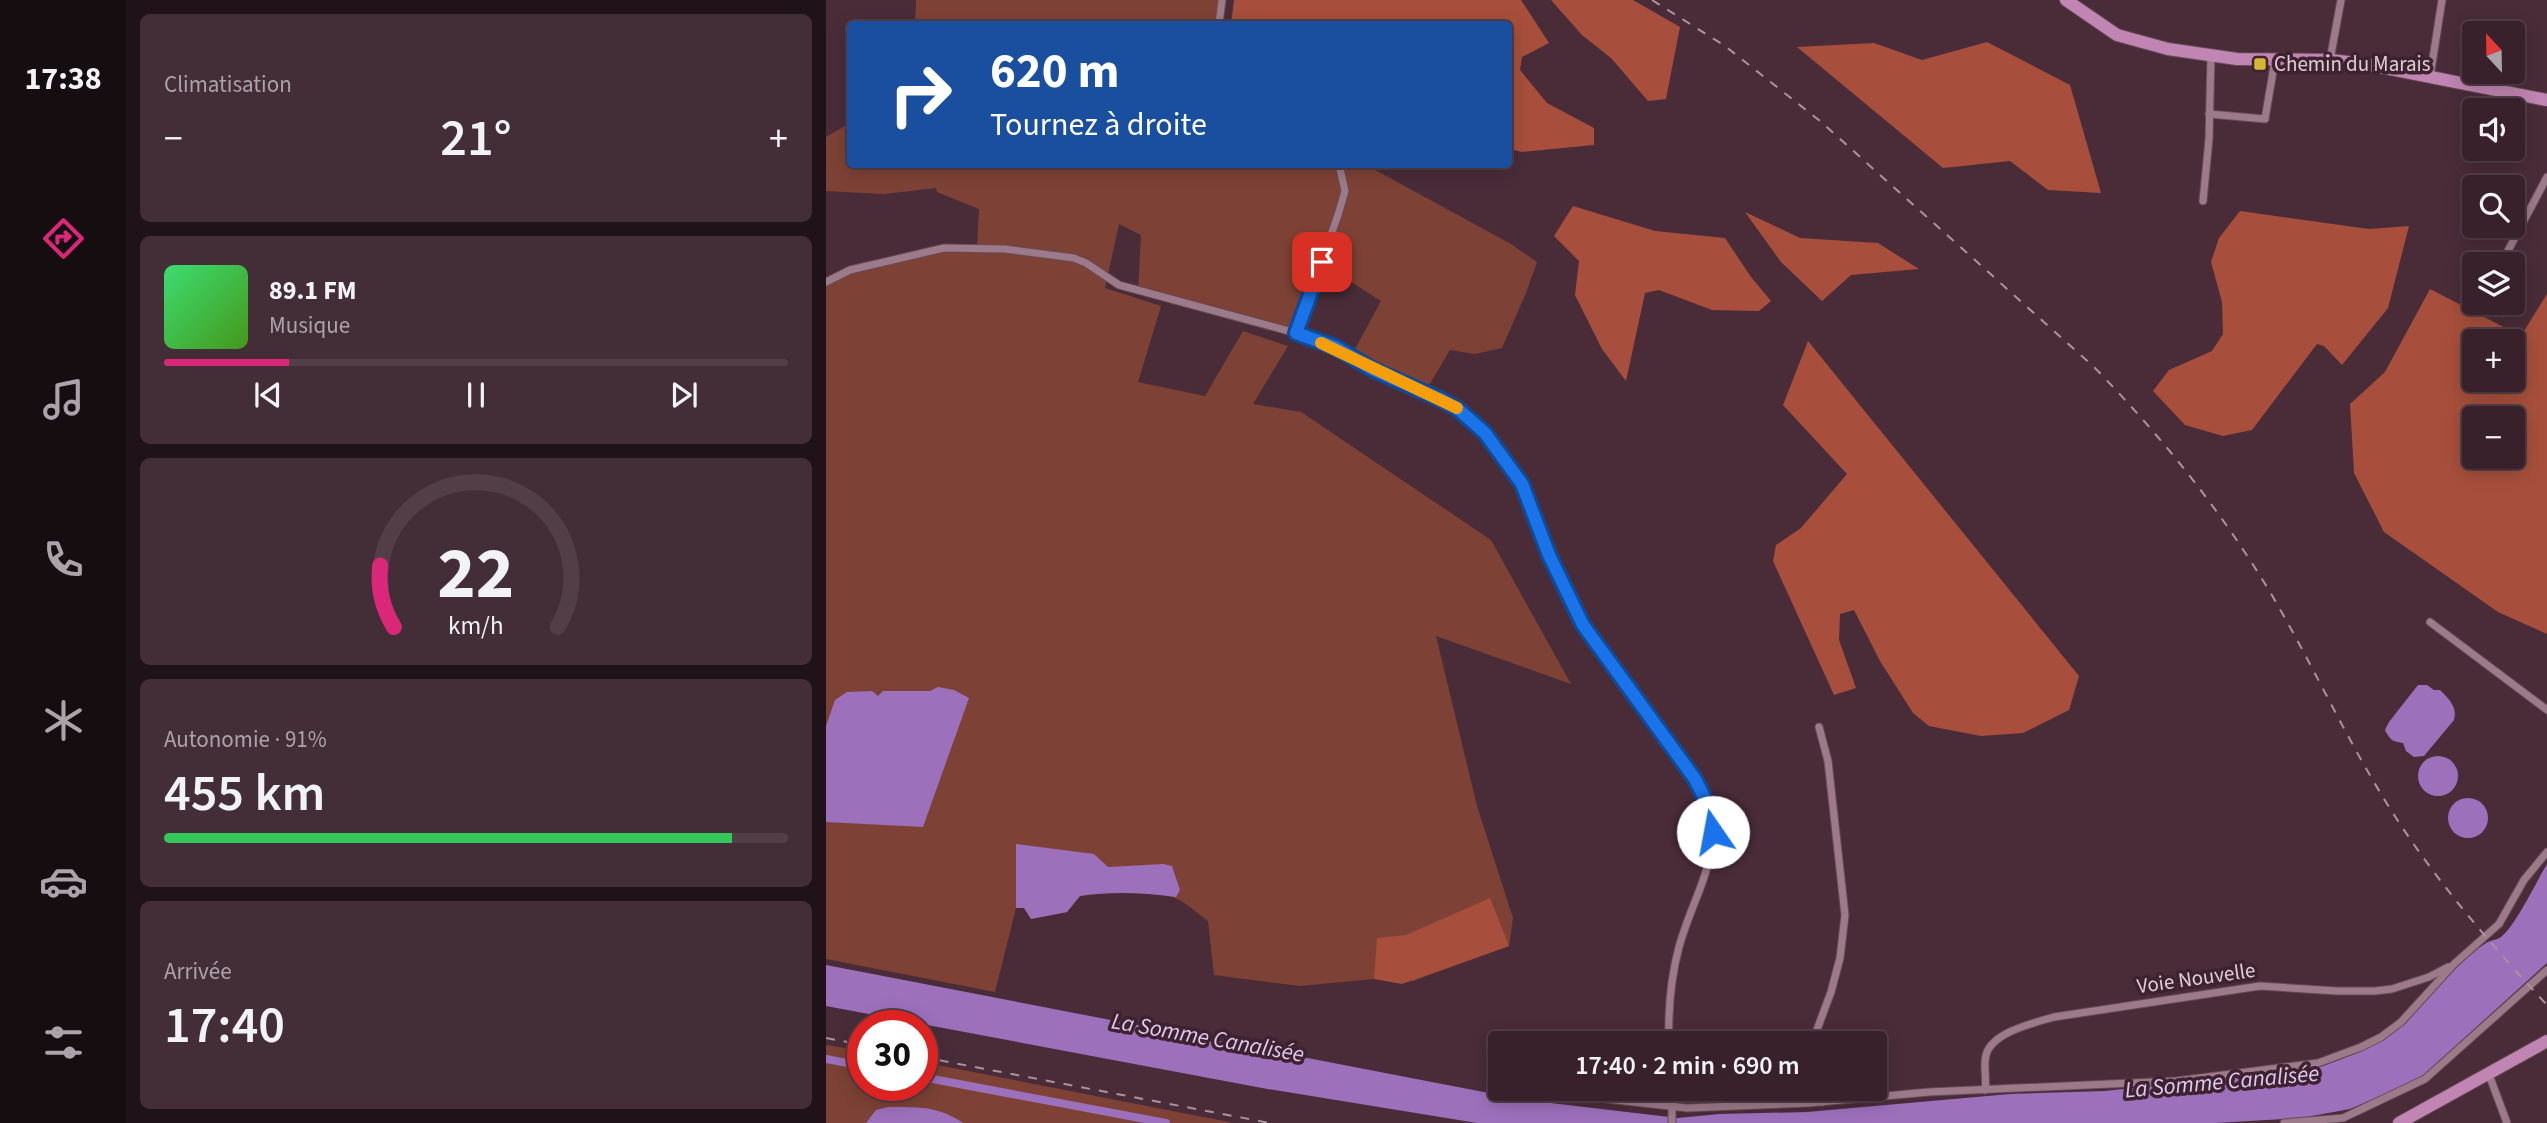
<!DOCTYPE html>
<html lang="fr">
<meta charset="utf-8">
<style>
:root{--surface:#38212b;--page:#432e37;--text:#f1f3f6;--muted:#aba3a9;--line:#523e47;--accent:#db2777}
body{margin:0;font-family:"Source Sans 3",sans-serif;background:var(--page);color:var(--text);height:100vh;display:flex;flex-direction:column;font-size:26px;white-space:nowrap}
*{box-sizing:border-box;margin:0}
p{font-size:23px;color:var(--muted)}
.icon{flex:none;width:38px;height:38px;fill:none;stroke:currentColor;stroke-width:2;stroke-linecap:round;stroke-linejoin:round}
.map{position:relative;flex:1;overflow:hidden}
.sheet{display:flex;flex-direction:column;gap:14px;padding:14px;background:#1f1218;width:700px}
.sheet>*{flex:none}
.banner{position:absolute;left:21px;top:21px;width:665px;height:147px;border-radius:7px;box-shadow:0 4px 18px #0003,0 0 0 2px var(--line);background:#1a4fa0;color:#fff;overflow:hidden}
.needle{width:46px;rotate:338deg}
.fabs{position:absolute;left:1636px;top:21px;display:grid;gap:14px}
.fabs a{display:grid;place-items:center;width:63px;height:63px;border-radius:7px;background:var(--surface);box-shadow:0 4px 18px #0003,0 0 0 2px var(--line);font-size:35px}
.speed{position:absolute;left:21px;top:1010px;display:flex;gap:14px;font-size:35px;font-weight:700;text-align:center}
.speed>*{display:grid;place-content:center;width:91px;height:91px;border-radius:50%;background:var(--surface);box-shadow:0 4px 18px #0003,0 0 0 2px var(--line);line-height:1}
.speed .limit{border:10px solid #d22;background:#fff;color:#111}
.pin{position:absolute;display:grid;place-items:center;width:60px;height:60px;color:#fff;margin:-30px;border-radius:14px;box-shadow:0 4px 10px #0006}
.me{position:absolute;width:77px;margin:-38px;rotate:348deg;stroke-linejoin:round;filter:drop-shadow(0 0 5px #0008)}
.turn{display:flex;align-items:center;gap:24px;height:147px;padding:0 28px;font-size:32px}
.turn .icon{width:91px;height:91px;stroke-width:2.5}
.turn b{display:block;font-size:49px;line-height:60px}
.big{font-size:52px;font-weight:600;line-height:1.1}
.sheet .widget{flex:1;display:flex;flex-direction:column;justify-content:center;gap:10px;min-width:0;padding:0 24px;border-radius:10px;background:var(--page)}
.sheet .dial{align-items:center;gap:0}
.dial svg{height:182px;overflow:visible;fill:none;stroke:var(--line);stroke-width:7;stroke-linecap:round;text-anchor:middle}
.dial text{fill:var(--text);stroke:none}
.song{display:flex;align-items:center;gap:21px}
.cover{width:84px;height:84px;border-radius:10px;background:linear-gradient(135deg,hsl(140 70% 55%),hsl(100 70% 35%))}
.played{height:7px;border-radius:4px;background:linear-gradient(90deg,var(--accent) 20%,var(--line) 20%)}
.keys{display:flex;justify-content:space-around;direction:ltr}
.heat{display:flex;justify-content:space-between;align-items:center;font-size:38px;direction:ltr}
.charge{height:10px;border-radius:5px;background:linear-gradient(90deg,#34c759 91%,var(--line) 0)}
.trip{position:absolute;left:662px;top:1031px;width:399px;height:70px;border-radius:7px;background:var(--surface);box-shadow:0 4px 18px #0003,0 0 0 2px var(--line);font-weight:600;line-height:70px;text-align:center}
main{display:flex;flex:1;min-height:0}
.tab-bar{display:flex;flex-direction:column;width:126px;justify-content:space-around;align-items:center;background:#160d11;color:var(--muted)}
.tab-bar .icon{width:49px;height:49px}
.tab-bar .active{color:var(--accent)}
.tab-bar b{font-size:32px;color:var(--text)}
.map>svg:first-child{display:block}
.green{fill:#7d4235}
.forest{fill:#a74f3c;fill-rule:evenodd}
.water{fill:#9d70bc}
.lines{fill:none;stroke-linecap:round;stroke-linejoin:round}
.canal{stroke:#9d70bc;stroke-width:8}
.minor-casing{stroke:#644b56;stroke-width:9}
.primary-casing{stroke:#644b56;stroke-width:14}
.minor{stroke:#9d7a89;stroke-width:7}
.primary{stroke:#c085b2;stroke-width:12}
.rail{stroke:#aa939c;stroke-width:2;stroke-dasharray:9 9;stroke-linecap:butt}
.route-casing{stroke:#114b97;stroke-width:18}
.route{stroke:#1a73e8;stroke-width:12}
.slow{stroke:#f59e0b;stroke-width:12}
.poi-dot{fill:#d4b635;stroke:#3f222f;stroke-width:2.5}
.labels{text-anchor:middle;stroke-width:7;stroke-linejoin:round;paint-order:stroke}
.poi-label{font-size:21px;fill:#e0ccd4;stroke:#3f222f;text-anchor:start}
.street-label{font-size:21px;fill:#e0ccd4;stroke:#3f222f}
.water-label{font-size:23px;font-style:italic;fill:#e0c9f1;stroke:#3f222f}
</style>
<main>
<nav class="tab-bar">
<b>17:38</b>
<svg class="icon active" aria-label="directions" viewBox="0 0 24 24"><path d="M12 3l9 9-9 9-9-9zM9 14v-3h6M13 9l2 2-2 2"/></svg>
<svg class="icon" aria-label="music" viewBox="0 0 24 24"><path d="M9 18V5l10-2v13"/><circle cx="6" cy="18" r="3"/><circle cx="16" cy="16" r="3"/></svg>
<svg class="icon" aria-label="phone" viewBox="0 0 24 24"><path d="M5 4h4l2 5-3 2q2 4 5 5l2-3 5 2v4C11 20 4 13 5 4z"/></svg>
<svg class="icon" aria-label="climate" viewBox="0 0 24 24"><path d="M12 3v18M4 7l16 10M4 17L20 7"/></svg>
<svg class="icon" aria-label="car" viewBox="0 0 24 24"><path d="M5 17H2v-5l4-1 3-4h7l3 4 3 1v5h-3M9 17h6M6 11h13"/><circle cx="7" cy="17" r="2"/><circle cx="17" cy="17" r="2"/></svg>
<svg class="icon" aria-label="filters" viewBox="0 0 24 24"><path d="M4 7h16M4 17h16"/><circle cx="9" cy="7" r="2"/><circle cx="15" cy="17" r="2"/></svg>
</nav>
<section class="sheet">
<div class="widget"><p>Climatisation</p>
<div class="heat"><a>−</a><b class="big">21°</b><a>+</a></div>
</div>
<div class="widget">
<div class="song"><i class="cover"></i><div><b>89.1 FM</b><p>Musique</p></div></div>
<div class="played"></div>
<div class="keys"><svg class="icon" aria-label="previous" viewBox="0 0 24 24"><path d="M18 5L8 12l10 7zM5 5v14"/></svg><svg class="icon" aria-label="pause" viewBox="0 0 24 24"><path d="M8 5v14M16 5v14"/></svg><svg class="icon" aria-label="next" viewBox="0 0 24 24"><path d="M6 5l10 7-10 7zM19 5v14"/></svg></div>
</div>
<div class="widget dial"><svg viewBox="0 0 100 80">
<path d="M14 69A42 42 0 1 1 86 69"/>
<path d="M14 69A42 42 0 0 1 8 42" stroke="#db2777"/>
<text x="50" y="56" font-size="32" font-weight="700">22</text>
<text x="50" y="72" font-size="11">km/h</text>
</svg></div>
<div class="widget"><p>Autonomie · 91%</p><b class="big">455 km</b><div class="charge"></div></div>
<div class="widget"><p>Arrivée</p><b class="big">17:40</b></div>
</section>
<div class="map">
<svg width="1721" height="1123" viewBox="0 0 1721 1123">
<rect width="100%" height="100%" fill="#4a2c39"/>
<g class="green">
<path d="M90 0H396L394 24H89Z"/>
<path d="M24 123V164L540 165 685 244 711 262 700 293 676 348 649 354 624 350 602 387 528 351 555 301 496 263 470 333 312 292 315 235 293 224 279 288 335 306 312 382 379 396 417 331 462 346 427 404 475 412 665 540 745 684 610 636 651 806 687 918 683 946 587 981 548 979 474 986 388 975 382 921C372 914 362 904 351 899 331 888 276 893 254 896L241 912 205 919 198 908H190L169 992 0 959V282L6 278 103 251 151 248 153 209 111 192 110 188 58 194 0 191V137Z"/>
<path d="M0 1045 37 1051V1085H96V1062L408 1123H0Z"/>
</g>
<g class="forest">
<path d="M408 0H695L723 43 696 57 694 70 721 103 768 128V145L696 152 683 149 682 24H405Z"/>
<path d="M725 0H807L854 27 840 99 822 101 785 58 756 35Z"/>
<path d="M1161 42 1244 85 1275 193 1222 190 1184 161 1117 168 971 47 1048 43 1096 60Z"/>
<path d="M747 206 829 231 899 238 925 277 945 301 933 311 886 310 833 290 819 293 800 381 776 349 749 295 753 261 728 236Z"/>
<path d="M1414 211 1543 229 1583 226 1562 308 1516 365 1498 346 1491 344 1426 430 1397 436 1359 425 1327 391 1343 370 1386 351 1397 334 1396 302 1385 262 1393 238Z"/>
<path d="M919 212 974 238 1052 243 1093 269 1025 275 996 301 955 262Z"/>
<path d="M1604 289 1695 336 1721 294V634L1672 612 1558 532 1528 473 1524 404 1559 372ZM1687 341V380H1648V341ZM1687 418V457H1648V418Z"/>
<path d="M982 341 1253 676 1243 710 1197 733 1155 736 1103 726 1087 713 1054 661 1028 610 1014 614 1013 640 1030 688 1008 695 947 561 950 545 975 528 1021 474 957 405Z"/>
<path d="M664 898 683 946 576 984 548 979 551 938 580 935Z"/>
</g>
<g class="water">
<path d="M1592 685H1601L1608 690H1614C1622 698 1632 707 1628 720L1598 756 1588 757 1580 751 1577 743C1566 741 1565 741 1559 730L1563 722Z"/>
<path d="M112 687 128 690 143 698 97 827 0 822V726L9 700 21 692 46 691 52 696 57 691H104Z"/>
<circle cx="1612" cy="776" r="20"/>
<circle cx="1642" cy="818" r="20"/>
<path d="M190 844 268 854 282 867 337 864 346 866 354 890 350 897C317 893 287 891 254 896L241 912 205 919 198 908H190Z"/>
<path d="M1721 864V963L1592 1080 1524 1109 1475 1118 1389 1123H651L436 1088 0 1006V965L699 1100 852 1118 893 1114 981 1112 1184 1094 1279 1091 1494 1067C1525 1056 1555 1045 1579 1022 1605 999 1631 961 1660 943 1665 940 1671 940 1675 937 1690 925 1710 882 1721 864Z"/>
<path d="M62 1107C90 1107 113 1106 137 1123H40L50 1110Z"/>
</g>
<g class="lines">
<g class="canal">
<path d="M0 1059 37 1066"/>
<path d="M96 1077 340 1123"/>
</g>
<defs>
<g id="minor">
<path d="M393 24 396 0"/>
<path d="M1504 60 1515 0"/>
<path d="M1604 77 1616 0"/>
<path d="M1383 114 1439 119 1449 60"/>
<path d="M1377 201 1383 139 1385 56"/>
<path d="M1664 264 1666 261 1672 264"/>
<path d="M1675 264 1721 177"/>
<path d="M1687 272 1696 277 1687 293"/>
<path d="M0 282 24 270 118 248 179 249 248 258 260 263 293 285 470 333 509 347 548 370 632 409 659 433 690 474 703 498 736 583 757 625 869 779C908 844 870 885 853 947 845 977 842 1012 843 1043"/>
<path d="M1648 295 1647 298 1648 299"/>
<path d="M1656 303 1677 313 1682 303"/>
<path d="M470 333 512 215 519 191 513 164"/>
<path d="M1604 622 1721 710"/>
<path d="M986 1043 1005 992 1014 958 1019 915 1002 761 993 727"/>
<path d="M1661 1075 1665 1080 1681 1123"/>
<path d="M666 1087 674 1088"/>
<path d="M683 1088 861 1108 983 1103 1103 1092 1350 1081 1492 1063 1535 1047 1555 1037 1575 1022 1628 964 1673 924 1698 880 1721 852"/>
<path d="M846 1088V1123"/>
<path d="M994 1088 997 1102"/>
<path d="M1159 1090C1161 1078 1157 1066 1160 1055 1166 1032 1208 1023 1228 1017L1434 986 1511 991H1549L1566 989 1603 977 1622 967"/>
<path d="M1458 1123 1517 1118 1599 1079 1721 970"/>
</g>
<g id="primary">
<path d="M1240 0 1291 35 1342 49 1411 59 1504 60 1539 64 1721 100"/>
<path d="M1573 1123 1721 1041"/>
</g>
</defs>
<use href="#minor" class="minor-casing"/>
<use href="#primary" class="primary-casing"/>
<use href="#minor" class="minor"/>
<use href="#primary" class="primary"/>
<g class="rail">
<path d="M826 0 899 46 994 121 1268 367C1335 436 1394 509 1444 592 1489 668 1525 750 1574 824 1617 889 1668 948 1721 1005"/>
<path d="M0 1038 37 1045"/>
<path d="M96 1057 444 1123"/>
</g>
</g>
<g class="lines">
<defs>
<path id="route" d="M496 262 470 333 509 347 548 370 616 400 632 409 659 433 696 484 723 555 757 625 869 779 881 803 887 832"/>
</defs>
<use href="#route" class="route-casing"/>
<use href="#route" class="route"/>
<path class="slow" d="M495 343 631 408"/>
</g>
<rect class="poi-dot" x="1427" y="57" width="14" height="14" rx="3.5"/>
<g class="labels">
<g class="poi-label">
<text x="1448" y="71">Chemin du Marais</text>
</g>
<g class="street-label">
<text transform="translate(1370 978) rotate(-8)" y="7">Voie Nouvelle</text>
</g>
<g class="water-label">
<text transform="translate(382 1037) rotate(10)" y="8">La Somme Canalisée</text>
<text transform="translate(1396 1081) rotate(-5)" y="8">La Somme Canalisée</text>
</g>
</g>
</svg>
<div class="fabs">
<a><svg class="needle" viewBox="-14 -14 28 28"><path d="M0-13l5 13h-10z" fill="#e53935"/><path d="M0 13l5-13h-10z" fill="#aba3a9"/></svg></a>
<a><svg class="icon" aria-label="sound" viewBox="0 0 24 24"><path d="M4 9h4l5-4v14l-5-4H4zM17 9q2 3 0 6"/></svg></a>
<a><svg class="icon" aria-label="search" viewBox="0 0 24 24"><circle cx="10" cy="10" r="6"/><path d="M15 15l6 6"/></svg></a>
<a><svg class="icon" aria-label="layers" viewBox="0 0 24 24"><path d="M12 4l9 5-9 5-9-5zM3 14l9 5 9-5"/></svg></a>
<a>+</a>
<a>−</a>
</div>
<div class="speed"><div class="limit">30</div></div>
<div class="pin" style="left:496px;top:262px;background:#d93025"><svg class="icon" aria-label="arrive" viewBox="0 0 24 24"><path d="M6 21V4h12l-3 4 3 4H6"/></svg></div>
<svg class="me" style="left:887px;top:832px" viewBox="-20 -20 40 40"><circle r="19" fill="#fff"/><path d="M0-13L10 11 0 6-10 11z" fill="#1a73e8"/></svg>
<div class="trip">17:40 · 2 min · 690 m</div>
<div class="banner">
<div class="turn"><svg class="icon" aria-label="right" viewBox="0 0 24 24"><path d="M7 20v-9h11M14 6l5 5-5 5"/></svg><div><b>620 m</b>Tournez à droite</div></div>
</div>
</div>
</main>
